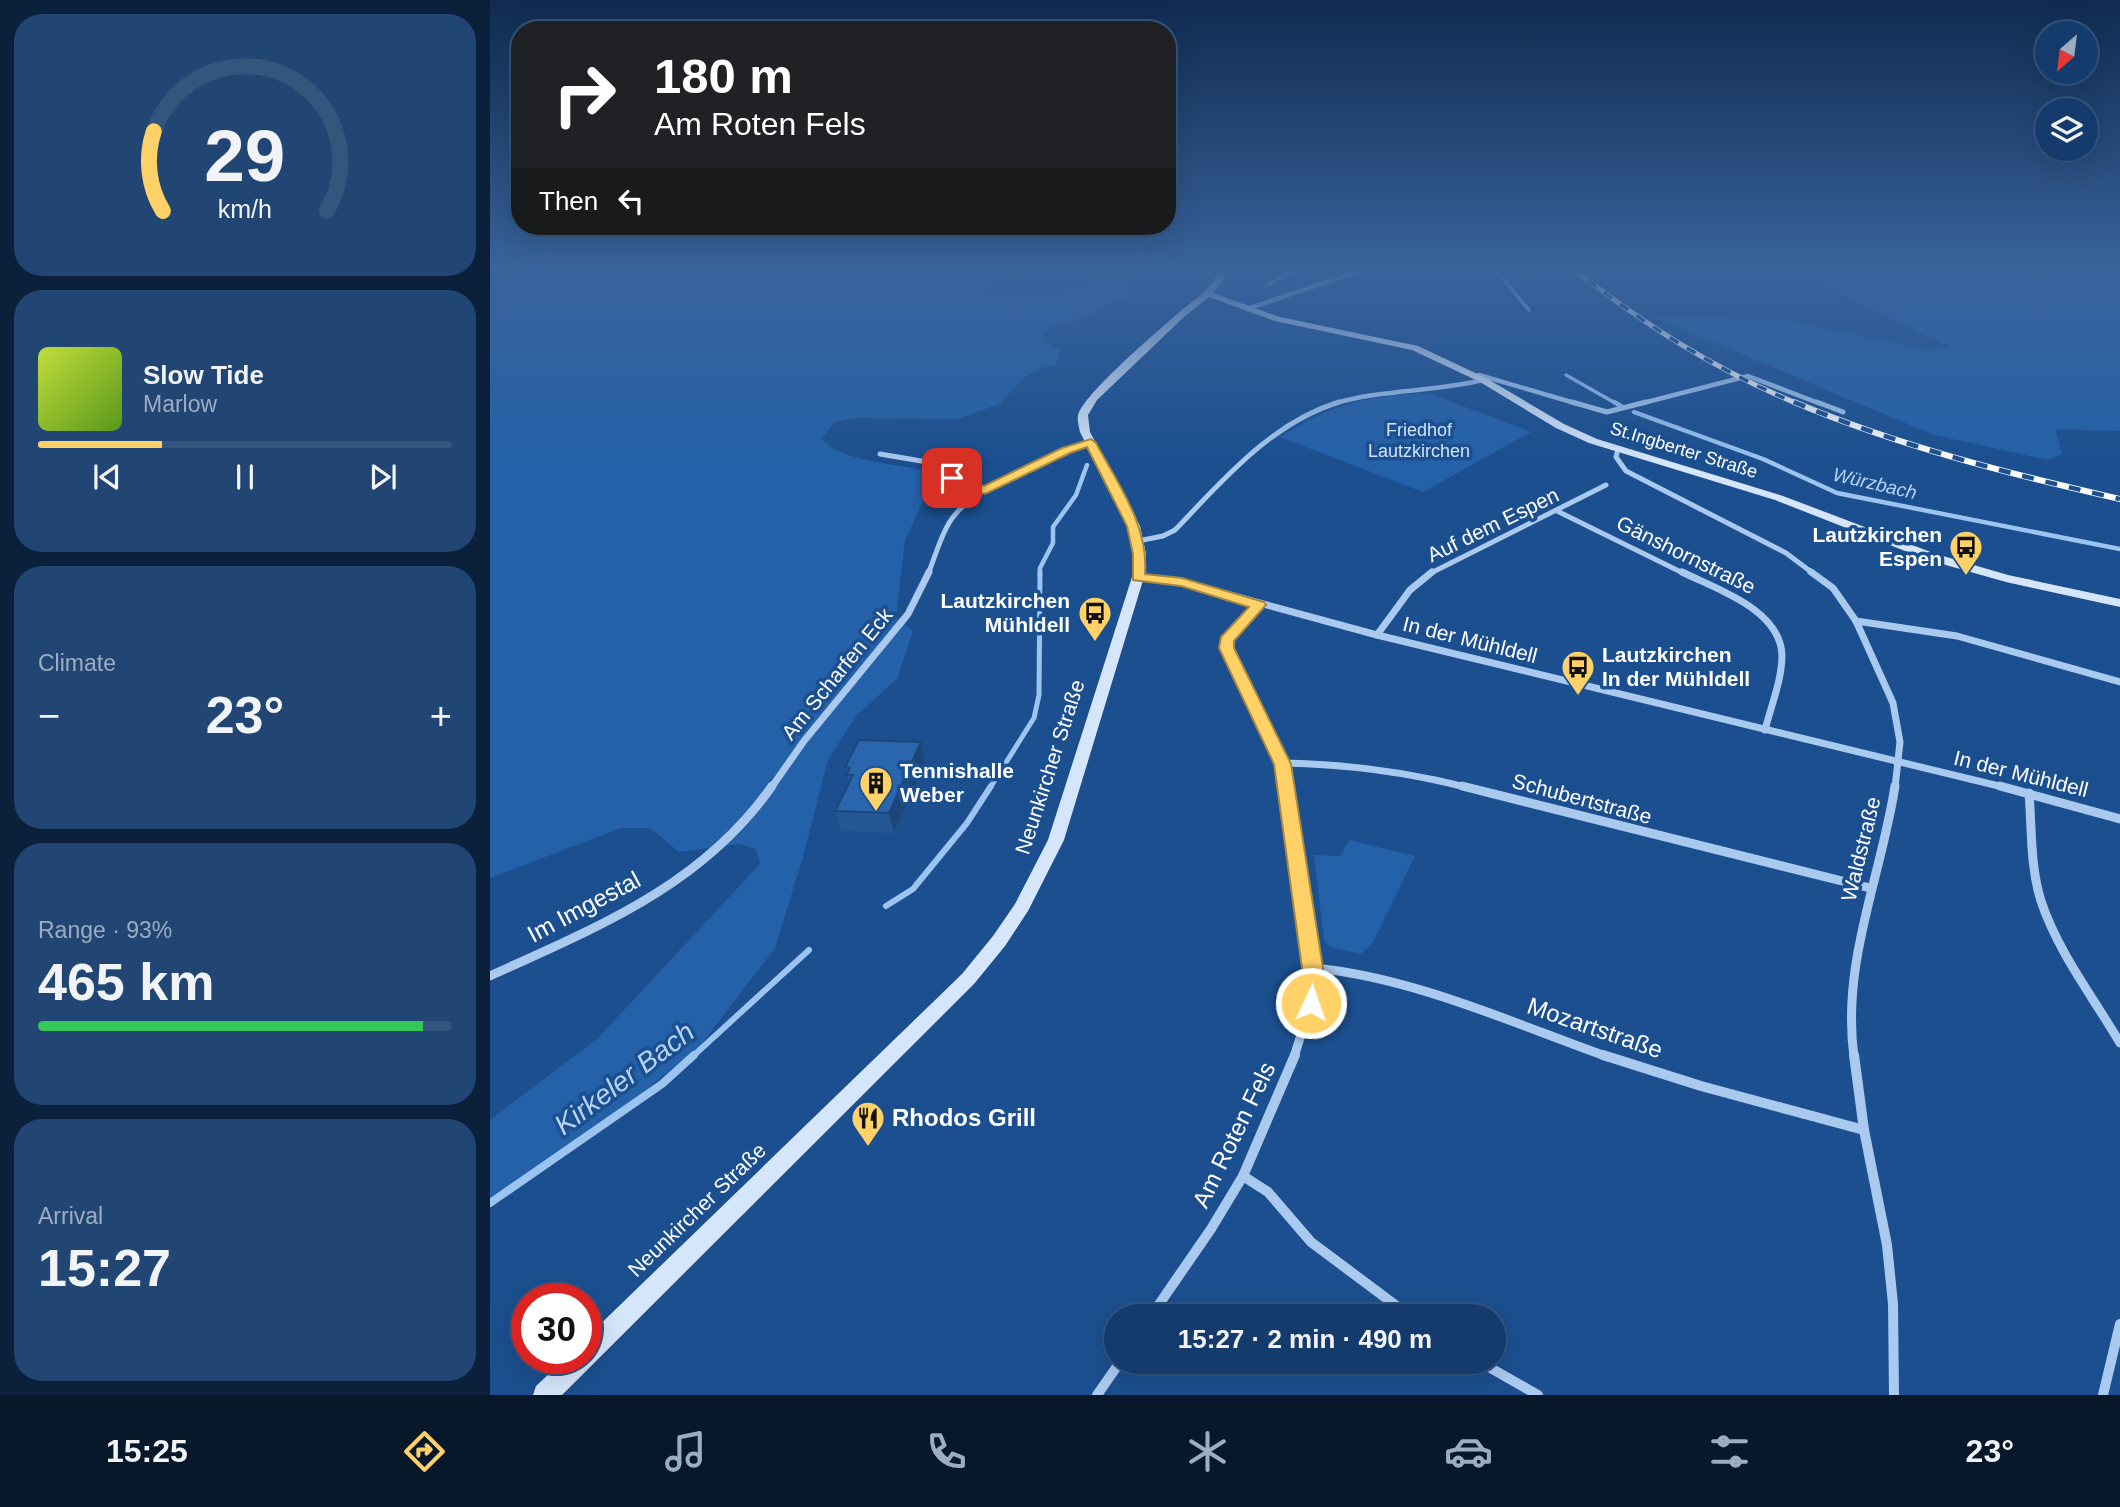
<!DOCTYPE html>
<meta charset="utf-8">
<style>
:root{--surface:#143b6b;--page:#214673;--text:#f1f3f6;--muted:#9dadc1;--line:#33557e;--accent:#ffd166}
body{margin:0;font-family:Helvetica,sans-serif;background:var(--page);color:var(--text);height:100vh;display:flex;flex-direction:column;font-size:26px;white-space:nowrap}
*{box-sizing:border-box;margin:0}
p{font-size:23px;color:var(--muted)}
.icon{flex:none;width:38px;height:38px;fill:none;stroke:currentColor;stroke-width:2;stroke-linecap:round;stroke-linejoin:round}
.map{position:relative;flex:1;overflow:hidden}
.details{display:flex;flex-direction:column;gap:14px;padding:14px;background:#0b203b;width:490px}
.details>*{flex:none}
.top-card{position:absolute;left:21px;top:21px;width:665px;height:214px;border-radius:28px;box-shadow:0 7px 28px #0002,0 0 0 2px var(--line);background:#202124;color:#fff;overflow:hidden}
.needle{width:46px;rotate:208deg}
.buttons{position:absolute;left:1545px;top:21px;display:grid;gap:14px}
.buttons a{display:grid;place-items:center;width:63px;height:63px;border-radius:50%;background:var(--surface);box-shadow:0 7px 28px #0002,0 0 0 2px var(--line);font-size:35px}
.speed{position:absolute;left:21px;top:1283px;display:flex;gap:14px;font-size:35px;font-weight:700;text-align:center}
.speed>*{display:grid;place-content:center;width:91px;height:91px;border-radius:50%;background:var(--surface);box-shadow:0 7px 28px #0002,0 0 0 2px var(--line);line-height:1}
.speed .limit{border:10px solid #d22;background:#fff;color:#111}
.pin{position:absolute;display:grid;place-items:center;width:60px;height:60px;color:#fff;margin:-30px;border-radius:14px;box-shadow:0 4px 10px #0006}
.me{position:absolute;width:77px;margin:-38px;rotate:3deg;stroke-linejoin:round;filter:drop-shadow(0 0 5px #0008)}
.turn{display:flex;align-items:center;gap:24px;height:147px;padding:0 28px;font-size:32px}
.turn .icon{width:91px;height:91px;stroke-width:2.5}
.turn b{display:block;font-size:49px;line-height:60px}
.then{display:flex;align-items:center;height:66px;padding:0 28px;background:#0003;gap:14px;font-size:26px}
.big{font-size:52px;font-weight:700;line-height:1.1}
.details .widget{flex:1;display:flex;flex-direction:column;justify-content:center;gap:10px;min-width:0;padding:0 24px;border-radius:28px;background:var(--page)}
.details .dial{align-items:center;gap:0}
.dial svg{height:182px;overflow:visible;fill:none;stroke:var(--line);stroke-width:7;stroke-linecap:round;text-anchor:middle}
.dial text{fill:var(--text);stroke:none}
.song{display:flex;align-items:center;gap:21px}
.cover{width:84px;height:84px;border-radius:10px;background:linear-gradient(135deg,hsl(70 70% 55%),hsl(90 70% 35%))}
.played{height:7px;border-radius:4px;background:linear-gradient(90deg,var(--accent) 30%,var(--line) 30%)}
.keys{display:flex;justify-content:space-around;direction:ltr}
.heat{display:flex;justify-content:space-between;align-items:center;font-size:38px;direction:ltr}
.charge{height:10px;border-radius:5px;background:linear-gradient(90deg,#34c759 93%,var(--line) 0)}
.trip{position:absolute;left:614px;top:1304px;width:402px;height:70px;border-radius:35px;background:var(--surface);box-shadow:0 7px 28px #0002,0 0 0 2px var(--line);font-weight:700;line-height:70px;text-align:center}
.menu{display:flex;height:112px;justify-content:space-around;align-items:center;background:#08182b;color:var(--muted)}
.menu .icon{width:49px;height:49px}
.menu .selected{color:var(--accent)}
.menu b{font-size:32px;color:var(--text)}
main{display:flex;flex:1;min-height:0}
.map>svg:first-child{display:block}
.green{fill:#2461a8}
.lines{fill:none;stroke-linecap:round;stroke-linejoin:round}
.stream-far4{stroke:#9cc4f0;stroke-width:3.5}
.stream-far3{stroke:#9cc4f0;stroke-width:4.5}
.stream-far2{stroke:#9cc4f0;stroke-width:5}
.stream-far1{stroke:#9cc4f0;stroke-width:6}
.stream{stroke:#9cc4f0;stroke-width:8}
.street-far4{stroke:#a9c9ee;stroke-width:4.5}
.street-far3{stroke:#a9c9ee;stroke-width:5}
.street-far2{stroke:#a9c9ee;stroke-width:7}
.street-far1{stroke:#a9c9ee;stroke-width:9}
.street{stroke:#a9c9ee;stroke-width:10}
.secondary{fill:#d6e6fa;fill-rule:evenodd}
.rail-far1-casing{stroke:#fff;stroke-width:5}
.rail-casing{stroke:#fff;stroke-width:6}
.rail-far1{stroke:#1b4f8f;stroke-width:3.5;stroke-dasharray:10;stroke-linecap:butt}
.rail{stroke:#1b4f8f;stroke-width:4.5;stroke-dasharray:12;stroke-linecap:butt}
.wall{fill:#245895}
.shaded-wall{fill:#1d4779}
.building{fill:#2a66ad;stroke:#1d4779;stroke-width:2}
.route{fill:#ffd166;stroke:#a68842;stroke-width:2}
.labels{text-anchor:middle;stroke-width:7;stroke-linejoin:round;paint-order:stroke}
.far-park-label{font-size:18px;fill:#cfe3fa;stroke:#1b4f8f}
.far-street-label{font-size:18px;fill:#fff;stroke:#1b4f8f}
.far-water-label{font-size:19px;font-style:italic;fill:#b5d3f5;stroke:#1b4f8f}
.street-label{font-size:21px;fill:#fff;stroke:#1b4f8f}
.poi-label{font-size:21px;font-weight:bold;fill:#fff;stroke:#1b4f8f;text-anchor:end}
.near-street-label{font-size:24px;fill:#fff;stroke:#1b4f8f}
.near-poi-label{font-size:24px;font-weight:bold;fill:#fff;stroke:#1b4f8f;text-anchor:start}
.near-water-label{font-size:28px;font-style:italic;fill:#b5d3f5;stroke:#1b4f8f}
</style>
<main>
<section class="details">
<div class="widget dial"><svg viewBox="0 0 100 80">
<path d="M14 69A42 42 0 1 1 86 69"/>
<path d="M14 69A42 42 0 0 1 10 34" stroke="#ffd166"/>
<text x="50" y="56" font-size="32" font-weight="700">29</text>
<text x="50" y="72" font-size="11">km/h</text>
</svg></div>
<div class="widget">
<div class="song"><i class="cover"></i><div><b>Slow Tide</b><p>Marlow</p></div></div>
<div class="played"></div>
<div class="keys"><svg class="icon" aria-label="previous" viewBox="0 0 24 24"><path d="M18 5L8 12l10 7zM5 5v14"/></svg><svg class="icon" aria-label="pause" viewBox="0 0 24 24"><path d="M8 5v14M16 5v14"/></svg><svg class="icon" aria-label="next" viewBox="0 0 24 24"><path d="M6 5l10 7-10 7zM19 5v14"/></svg></div>
</div>
<div class="widget"><p>Climate</p>
<div class="heat"><a>−</a><b class="big">23°</b><a>+</a></div>
</div>
<div class="widget"><p>Range · 93%</p><b class="big">465 km</b><div class="charge"></div></div>
<div class="widget"><p>Arrival</p><b class="big">15:27</b></div>
</section>
<div class="map">
<svg width="1630" height="1395" viewBox="0 0 1630 1395">
<rect width="100%" height="100%" fill="#1b4f8f"/>
<g class="green">
<path d="M0 268H490L498 273 501 284 496 291 507 296 620 285 637 277 645 268H691L635 288 640 296 587 320 564 326 552 335 555 342 569 349V358L565 365 552 368 532 379 509 404 468 419 367 418 344 422 332 439C352 463 410 463 440 472L443 481 415 540 406 617 423 631 407 679 367 715 338 760 313 857 285 948 210 1046 94 1140 0 1203V1120L107 1039 270 864 266 849 249 844 189 852 160 828H131L0 878Z"/>
<path d="M1293 268H1630V431L1565 429 1572 454 1558 460 1444 435 1163 317 1295 320 1432 349 1462 348Z"/>
<path d="M938 393 1041 432 933 492 790 437C848 402 871 397 938 393Z"/>
<path d="M859 840 925 856 882 944 871 954 840 947 834 940 824 855 850 856Z"/>
</g>
<g class="lines">
<g class="stream-far4">
<path d="M1004 268 1039 310"/>
<path d="M777 285 811 268"/>
<path d="M1076 375 1127 404"/>
</g>
<g class="stream-far3">
<path d="M1124 402 1131 406"/>
<path d="M1144 412 1273 459 1347 493 1630 549"/>
<path d="M550 574V568L563 543V527L586 495 597 465"/>
</g>
<path class="stream-far2" d="M500 788 544 718 549 695 550 572"/>
<g class="stream-far1">
<path d="M396 906 423 889 477 823 501 786"/>
<path d="M202 1057 319 950"/>
</g>
<path class="stream" d="M0 1203 172 1084 204 1055"/>
<g class="street-far4">
<path d="M757 309 878 268"/>
<path d="M989 375 1088 404"/>
<path d="M843 404C892 389 944 392 993 380"/>
<path d="M1149 404 1258 376 1331 404"/>
</g>
<g class="street-far3">
<path d="M1082 402 1117 412 1156 402"/>
<path d="M1327 402 1353 412"/>
<path d="M1128 449 1126 457 1136 471 1296 553 1324 574"/>
<path d="M390 454 449 464 467 482 495 490"/>
<path d="M1067 511 1195 574"/>
<path d="M648 541 673 536 685 530C733 480 781 423 849 402"/>
<path d="M438 574C445 557 450 538 459 523 480 487 562 454 601 443"/>
<path d="M939 574 1116 485"/>
</g>
<g class="street-far2">
<path d="M1192 572C1226 589 1290 609 1292 655 1292 680 1281 706 1275 730"/>
<path d="M1321 572 1343 588 1366 621 1403 703 1410 742 1405 788"/>
<path d="M648 577 692 582 887 635 1517 788"/>
<path d="M768 605 737 640 736 648 792 763 796 788"/>
<path d="M1366 621 1467 636 1630 682"/>
<path d="M887 635 920 590 942 572"/>
<path d="M792 763C855 764 918 772 979 788"/>
<path d="M281 788 314 741 418 614 439 572"/>
</g>
<g class="street-far1">
<path d="M795 786 822 968 821 1003 804 1057"/>
<path d="M972 786 1380 888"/>
<path d="M1510 786 1630 819"/>
<path d="M1539 793C1542 829 1540 866 1551 901 1568 952 1603 997 1630 1043"/>
<path d="M822 968C920 976 1025 1024 1118 1057"/>
<path d="M0 976C107 927 212 886 282 786"/>
<path d="M1364 1057C1351 963 1391 877 1405 786"/>
</g>
<g class="street">
<path d="M1113 1055 1211 1086 1374 1130"/>
<path d="M1364 1055 1374 1130 1397 1245 1403 1304 1404 1395"/>
<path d="M753 1176 778 1192 821 1242 920 1316"/>
<path d="M661 1316 721 1229 753 1176 805 1055"/>
<path d="M990 1362 1048 1395"/>
<path d="M607 1395 630 1362"/>
<path d="M1613 1395 1630 1324"/>
</g>
<path class="secondary" d="M729 268H737L734 279 723 293 790 317 928 346 996 378 1074 424 1107 439 1293 496 1446 554 1518 575 1630 599V607L1516 582 1438 560 1285 500 1099 443 1066 428 990 382 922 350 785 321 719 297 694 317 607 400 598 415 600 432 650 526 656 554 654 577 574 840 538 911 515 946 484 984 72 1395H43L46 1386 76 1358H96V1338L472 974 503 936 525 904 558 840 642 577 644 554 638 526 590 432C589 427 587 420 588 416 591 396 668 331 686 315 703 300 723 291 729 268Z"/>
<defs>
<path id="rail-far1" d="M1082 268C1155 325 1222 368 1308 404"/>
<path id="rail" d="M1304 402C1409 446 1519 474 1630 499"/>
</defs>
<use href="#rail-far1" class="rail-far1-casing"/>
<use href="#rail" class="rail-casing"/>
<use href="#rail-far1" class="rail-far1"/>
<use href="#rail" class="rail"/>
</g>
<path class="wall" d="M431 742 436 762 404 833 351 831 345 811 359 784 355 767Z"/>
<path class="shaded-wall" d="M431 742 436 762 404 833 399 813Z"/>
<path class="building" d="M369 740 431 742 399 813 345 811 363 775H356L360 768 355 767Z"/>
<linearGradient id="sky" x2="0" y2="1"><stop stop-color="#0f2b4f"/><stop offset="0.58" stop-color="#39639b"/><stop offset="1" stop-color="#39639b" stop-opacity="0"/></linearGradient>
<rect width="1630" height="463" fill="url(#sky)"/>
<path class="route" d="M601 439 606 443C628 484 659 526 655 574L692 578 774 602 776 605 744 641V648L801 764 833 968 831 1003 828 1009 821 1011 813 1009 810 1003 812 968 784 764 729 648 731 637 759 607 691 586 643 580V554L637 526 597 447 580 453 495 494 471 488 456 478 462 474 494 486 572 448Z"/>
<defs>
<symbol id="bus-pin" viewBox="-11 -11 22 30"><path d="M0 17L-7.5 6A9.5 9.5 0 1 1 7.5 6Z" fill="#ffd166" stroke="#1b4f8f"/><path d="M-5-6H5V4H4V6H2V4H-2V6H-4V4H-5ZM-3.5-4V0h7V-4ZM-3.5 1.2v1.5H-2V1.2ZM2 1.2v1.5H3.5V1.2Z" fill="#111"/></symbol>
<symbol id="building-pin" viewBox="-11 -11 22 30"><path d="M0 17L-7.5 6A9.5 9.5 0 1 1 7.5 6Z" fill="#ffd166" stroke="#1b4f8f"/><path d="M-4-6H4V6H1V3H-1V6H-4ZM-2.5-4.3h1.7v1.8h-1.7ZM.8-4.3h1.7v1.8H.8ZM-2.5-1h1.7V.8h-1.7ZM.8-1h1.7V.8H.8Z" fill="#111"/></symbol>
<symbol id="restaurant-pin" viewBox="-11 -11 22 30"><path d="M0 17L-7.5 6A9.5 9.5 0 1 1 7.5 6Z" fill="#ffd166" stroke="#1b4f8f"/><path d="M-5-6h1v4h1v-4h1v4h1v-4h1v5L-1.5 .5V6h-2V.5L-5-1ZM5-6V6H3V1.5H1.5Q1.5-4 5-6Z" fill="#111"/></symbol>
</defs>
<g fill-rule="evenodd">
<use href="#bus-pin" x="1457" y="528" width="38" height="52"/>
<use href="#bus-pin" x="586" y="594" width="38" height="52"/>
<use href="#bus-pin" x="1069" y="648" width="38" height="52"/>
<use href="#building-pin" x="367" y="764" width="38" height="52"/>
<use href="#restaurant-pin" x="359" y="1099" width="38" height="52"/>
</g>
<g class="labels">
<g class="far-park-label">
<text x="929" y="436">Friedhof<tspan x="929" dy="21">Lautzkirchen</tspan></text>
</g>
<g class="far-street-label">
<text transform="translate(1194 450) rotate(17)" y="6">St.Ingberter Straße</text>
</g>
<g class="far-water-label">
<text transform="translate(1385 483) rotate(13)" y="7">Würzbach</text>
</g>
<g class="street-label">
<text transform="translate(1003 525) rotate(-26)" y="7">Auf dem Espen</text>
<text transform="translate(1196 555) rotate(26)" y="7">Gänshornstraße</text>
<text transform="translate(980 640) rotate(14)" y="7">In der Mühldell</text>
<text transform="translate(347 674) rotate(-51)" y="7">Am Scharfen Eck</text>
<text transform="translate(560 767) rotate(-72)" y="7">Neunkircher Straße</text>
<text transform="translate(1531 774) rotate(14)" y="7">In der Mühldell</text>
<text transform="translate(1092 799) rotate(15)" y="7">Schubertstraße</text>
<text transform="translate(1371 849) rotate(-76)" y="7">Waldstraße</text>
<text transform="translate(207 1210) rotate(-44)" y="7">Neunkircher Straße</text>
</g>
<g class="poi-label">
<text x="1452" y="542">Lautzkirchen<tspan x="1452" dy="24">Espen</tspan></text>
<text x="580" y="608">Lautzkirchen<tspan x="580" dy="24">Mühldell</tspan></text>
<text x="1112" y="662" text-anchor="start">Lautzkirchen<tspan x="1112" dy="24">In der Mühldell</tspan></text>
<text x="410" y="778" text-anchor="start">Tennishalle<tspan x="410" dy="24">Weber</tspan></text>
</g>
<g class="near-street-label">
<text transform="translate(94 907) rotate(-28)" y="8">Im Imgestal</text>
<text transform="translate(1105 1028) rotate(19)" y="8">Mozartstraße</text>
<text transform="translate(744 1135) rotate(-64)" y="8">Am Roten Fels</text>
</g>
<g class="near-poi-label">
<text x="402" y="1126">Rhodos Grill</text>
</g>
<g class="near-water-label">
<text transform="translate(134 1078) rotate(-37)" y="10">Kirkeler Bach</text>
</g>
</g>
</svg>
<div class="buttons">
<a><svg class="needle" viewBox="-14 -14 28 28"><path d="M0-13l5 13h-10z" fill="#e53935"/><path d="M0 13l5-13h-10z" fill="#9dadc1"/></svg></a>
<a><svg class="icon" aria-label="layers" viewBox="0 0 24 24"><path d="M12 4l9 5-9 5-9-5zM3 14l9 5 9-5"/></svg></a>
</div>
<div class="speed"><div class="limit">30</div></div>
<div class="pin" style="left:462px;top:478px;background:#d93025"><svg class="icon" aria-label="arrive" viewBox="0 0 24 24"><path d="M6 21V4h12l-3 4 3 4H6"/></svg></div>
<svg class="me" style="left:821px;top:1003px" viewBox="-20 -20 40 40"><circle r="17" fill="#ffd166" stroke="#fff" stroke-width="3"/><path d="M0-11L8 9 0 5-8 9z" fill="#fff"/></svg>
<div class="trip">15:27 · 2 min · 490 m</div>
<div class="top-card">
<div class="turn"><svg class="icon" aria-label="right" viewBox="0 0 24 24"><path d="M7 20v-9h11M14 6l5 5-5 5"/></svg><div><b>180 m</b>Am Roten Fels</div></div>
<div class="then">Then<svg class="icon" aria-label="left" viewBox="0 0 24 24"><path d="M17 20v-9H6M10 6l-5 5 5 5"/></svg></div>
</div>
</div>
</main>
<nav class="menu">
<b>15:25</b>
<svg class="icon selected" aria-label="directions" viewBox="0 0 24 24"><path d="M12 3l9 9-9 9-9-9zM9 14v-3h6M13 9l2 2-2 2"/></svg>
<svg class="icon" aria-label="music" viewBox="0 0 24 24"><path d="M9 18V5l10-2v13"/><circle cx="6" cy="18" r="3"/><circle cx="16" cy="16" r="3"/></svg>
<svg class="icon" aria-label="phone" viewBox="0 0 24 24"><path d="M5 4h4l2 5-3 2q2 4 5 5l2-3 5 2v4C11 20 4 13 5 4z"/></svg>
<svg class="icon" aria-label="climate" viewBox="0 0 24 24"><path d="M12 3v18M4 7l16 10M4 17L20 7"/></svg>
<svg class="icon" aria-label="car" viewBox="0 0 24 24"><path d="M5 17H2v-5l4-1 3-4h7l3 4 3 1v5h-3M9 17h6M6 11h13"/><circle cx="7" cy="17" r="2"/><circle cx="17" cy="17" r="2"/></svg>
<svg class="icon" aria-label="filters" viewBox="0 0 24 24"><path d="M4 7h16M4 17h16"/><circle cx="9" cy="7" r="2"/><circle cx="15" cy="17" r="2"/></svg>
<b>23°</b>
</nav>
